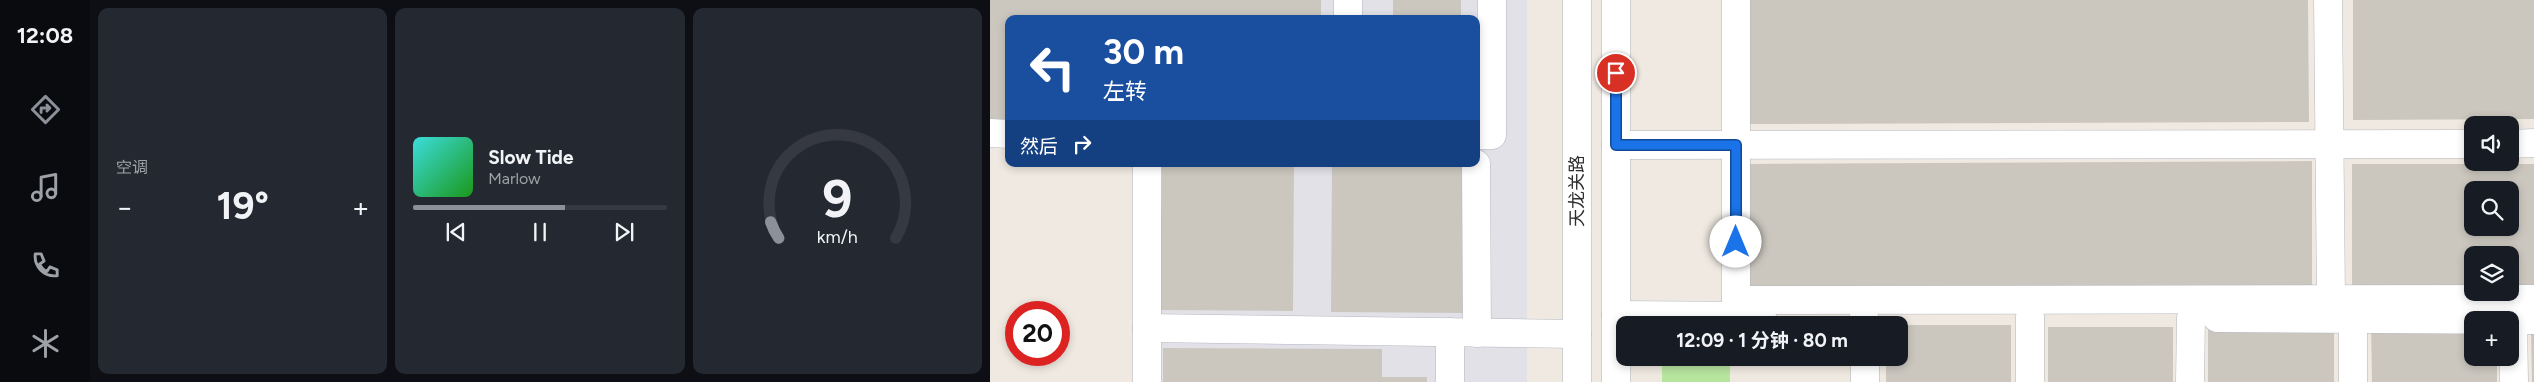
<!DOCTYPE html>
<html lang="zh">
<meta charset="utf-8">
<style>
:root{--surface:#171b24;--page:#242831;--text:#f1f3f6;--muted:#9ea1a6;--line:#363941;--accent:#8c9099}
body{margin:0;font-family:Figtree,"Noto Sans SC",sans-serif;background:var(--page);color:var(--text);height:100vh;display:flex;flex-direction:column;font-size:19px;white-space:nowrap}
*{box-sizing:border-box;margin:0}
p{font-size:16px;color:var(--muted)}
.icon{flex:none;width:28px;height:28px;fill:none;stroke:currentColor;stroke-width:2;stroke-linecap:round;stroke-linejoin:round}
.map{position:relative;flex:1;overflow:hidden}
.sheet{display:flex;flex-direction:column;gap:8px;padding:8px;background:#0d0f14;width:900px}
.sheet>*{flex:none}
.top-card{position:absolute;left:15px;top:15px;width:475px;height:152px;border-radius:10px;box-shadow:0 2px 8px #0003;background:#1a4fa0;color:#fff;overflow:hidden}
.controls{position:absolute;left:1474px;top:116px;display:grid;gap:10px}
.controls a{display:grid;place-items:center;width:55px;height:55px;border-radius:10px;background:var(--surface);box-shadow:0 2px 8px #0003;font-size:25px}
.speed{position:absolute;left:15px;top:301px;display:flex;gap:10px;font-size:25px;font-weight:700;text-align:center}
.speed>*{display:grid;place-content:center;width:65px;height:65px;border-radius:50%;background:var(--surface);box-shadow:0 2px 8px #0003;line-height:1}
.speed .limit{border:8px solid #d22;background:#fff;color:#111}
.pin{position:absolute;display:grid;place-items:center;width:42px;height:42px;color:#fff;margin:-21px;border:2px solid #fff;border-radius:50%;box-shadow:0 1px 5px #0007}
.me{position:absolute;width:55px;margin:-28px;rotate:0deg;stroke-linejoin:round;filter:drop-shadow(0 0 4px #0008)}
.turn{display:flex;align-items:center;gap:18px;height:105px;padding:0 15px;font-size:22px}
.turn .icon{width:65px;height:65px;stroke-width:2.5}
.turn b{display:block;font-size:35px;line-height:42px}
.then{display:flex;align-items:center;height:48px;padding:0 15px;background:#0003;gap:10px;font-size:19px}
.big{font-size:38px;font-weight:700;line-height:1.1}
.sheet .card{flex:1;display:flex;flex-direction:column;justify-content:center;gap:8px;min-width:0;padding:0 18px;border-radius:10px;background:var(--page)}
.sheet .dial{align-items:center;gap:0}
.dial svg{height:130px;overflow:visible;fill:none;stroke:var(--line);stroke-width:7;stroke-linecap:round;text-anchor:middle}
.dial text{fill:var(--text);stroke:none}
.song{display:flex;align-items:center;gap:15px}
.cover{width:60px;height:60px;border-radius:8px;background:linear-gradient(135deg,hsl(180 70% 55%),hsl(120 70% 35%))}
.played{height:5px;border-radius:2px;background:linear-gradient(90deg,var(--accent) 60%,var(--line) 60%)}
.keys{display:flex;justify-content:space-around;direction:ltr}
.heat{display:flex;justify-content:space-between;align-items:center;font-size:28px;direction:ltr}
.sheet .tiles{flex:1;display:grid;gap:8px;grid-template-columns:repeat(3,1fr)}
.trip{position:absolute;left:626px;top:316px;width:292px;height:50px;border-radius:10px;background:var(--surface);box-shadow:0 2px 8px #0003;font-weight:700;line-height:50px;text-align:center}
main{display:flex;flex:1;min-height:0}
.dock{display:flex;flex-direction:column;width:90px;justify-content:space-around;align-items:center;background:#090b0e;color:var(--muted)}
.dock .icon{width:35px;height:35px}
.dock .on{color:var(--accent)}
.dock b{font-size:22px;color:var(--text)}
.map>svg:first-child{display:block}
.industrial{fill:#e3e1e8}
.green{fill:#b6e59e}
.building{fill:#cbc7bf;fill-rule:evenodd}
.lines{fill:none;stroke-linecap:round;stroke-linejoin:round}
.minor-casing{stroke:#b4b7c1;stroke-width:29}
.minor{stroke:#fff;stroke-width:28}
.route-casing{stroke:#114b97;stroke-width:12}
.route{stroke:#1a73e8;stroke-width:9}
.labels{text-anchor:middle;stroke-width:4;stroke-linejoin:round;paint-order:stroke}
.street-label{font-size:18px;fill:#2e2e2e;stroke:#fff}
</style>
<main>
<nav class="dock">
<b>12:08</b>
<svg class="icon on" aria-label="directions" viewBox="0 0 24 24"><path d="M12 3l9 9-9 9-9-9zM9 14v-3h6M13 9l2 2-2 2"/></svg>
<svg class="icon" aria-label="music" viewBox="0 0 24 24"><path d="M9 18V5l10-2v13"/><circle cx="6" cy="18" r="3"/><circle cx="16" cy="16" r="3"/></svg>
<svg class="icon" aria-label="phone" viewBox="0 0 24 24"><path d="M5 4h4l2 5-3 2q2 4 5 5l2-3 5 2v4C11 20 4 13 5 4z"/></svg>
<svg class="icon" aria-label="climate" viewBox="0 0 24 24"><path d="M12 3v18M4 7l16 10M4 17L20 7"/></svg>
</nav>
<section class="sheet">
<div class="tiles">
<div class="card"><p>空调</p>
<div class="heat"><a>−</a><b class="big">19°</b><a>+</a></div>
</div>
<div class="card">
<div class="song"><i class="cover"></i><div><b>Slow Tide</b><p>Marlow</p></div></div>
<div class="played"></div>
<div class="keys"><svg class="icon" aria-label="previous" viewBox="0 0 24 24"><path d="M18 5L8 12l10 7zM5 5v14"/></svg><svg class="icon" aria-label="pause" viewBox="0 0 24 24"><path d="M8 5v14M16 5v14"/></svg><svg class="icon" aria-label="next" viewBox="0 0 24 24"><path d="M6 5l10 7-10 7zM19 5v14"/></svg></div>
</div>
<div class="card dial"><svg viewBox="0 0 100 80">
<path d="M14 69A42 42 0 1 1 86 69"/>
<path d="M14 69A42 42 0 0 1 9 59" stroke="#8c9099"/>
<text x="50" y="56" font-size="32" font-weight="700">9</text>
<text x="50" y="72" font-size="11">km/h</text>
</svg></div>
</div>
</section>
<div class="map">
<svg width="1544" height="382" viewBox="0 0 1544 382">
<rect width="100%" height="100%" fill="#efe9e1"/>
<path class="industrial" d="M0 0H537V382H143L144 164H486V19H19Z"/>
<rect class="green" x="672" y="358" width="68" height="24"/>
<g class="building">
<path d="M0 0H331V19H19V122H0Z"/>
<rect x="403" y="0" width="68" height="19"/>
<path d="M756 0H1318L1319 122 757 124Z"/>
<path d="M1363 0H1544V119L1363 120Z"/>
<path d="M1322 161V289L760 292V164Z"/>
<path d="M172 164H304L303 311 170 310Z"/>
<path d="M342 164H474L473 313 341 312Z"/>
<path d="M1362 164H1544V288H1520V255H1482V288H1362ZM1482 190H1520V228H1482Z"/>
<path d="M1344 323V382H1218V324Z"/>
<path d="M1482 324V358H1507V382H1382L1381 325Z"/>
<path d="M910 325H1021V382H896V358H910Z"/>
<rect x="1058" y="327" width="125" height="55"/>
<path d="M1541 328H1544V382H1542Z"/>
<path d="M173 348 392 349V377H437V382H173Z"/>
</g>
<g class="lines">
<defs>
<g id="minor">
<path d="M358 0V19"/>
<path d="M746 0V300L1544 299"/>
<path d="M1338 0 1341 299"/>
<path d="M0 133 19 134"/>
<path d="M486 135H502V0"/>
<path d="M1520 144 1544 143"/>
<path d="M626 145 1482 144"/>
<path d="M157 164V328L587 334"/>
<path d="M486 164 487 333"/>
<path d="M626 315 772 316"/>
<path d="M874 316V325"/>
<path d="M1040 317V382"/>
<path d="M1227 318 1544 320"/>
<path d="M1363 319V382"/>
<path d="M1523 320 1524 382"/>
<path d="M460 332V382"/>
<path d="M875 358V382"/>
<path d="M157 382V328"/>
<path d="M587 382V0"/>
<path d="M626 382V0"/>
<path d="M1200 382 1201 318"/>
</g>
</defs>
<use href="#minor" class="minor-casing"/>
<use href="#minor" class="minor"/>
</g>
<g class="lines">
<defs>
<path id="route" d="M626 73V145H746V242"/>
</defs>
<use href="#route" class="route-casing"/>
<use href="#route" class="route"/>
</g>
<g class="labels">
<g class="street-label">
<text transform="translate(587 191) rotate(-90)" y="6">天龙关路</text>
</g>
</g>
</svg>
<div class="controls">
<a><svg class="icon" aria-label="sound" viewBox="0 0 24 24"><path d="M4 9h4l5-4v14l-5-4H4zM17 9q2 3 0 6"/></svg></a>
<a><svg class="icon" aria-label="search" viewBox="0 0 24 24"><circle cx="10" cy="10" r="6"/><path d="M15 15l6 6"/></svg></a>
<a><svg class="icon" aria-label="layers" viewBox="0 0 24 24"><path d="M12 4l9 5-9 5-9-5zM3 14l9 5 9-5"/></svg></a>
<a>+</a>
</div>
<div class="speed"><div class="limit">20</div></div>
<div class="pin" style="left:626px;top:73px;background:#d93025"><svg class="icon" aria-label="arrive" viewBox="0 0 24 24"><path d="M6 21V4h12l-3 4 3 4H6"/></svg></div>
<svg class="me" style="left:746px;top:242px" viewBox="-20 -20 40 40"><circle r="19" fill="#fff"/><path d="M0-13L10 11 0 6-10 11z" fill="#1a73e8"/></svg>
<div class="trip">12:09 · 1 分钟 · 80 m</div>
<div class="top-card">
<div class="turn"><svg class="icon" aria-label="left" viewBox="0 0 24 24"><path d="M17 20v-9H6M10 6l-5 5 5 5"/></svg><div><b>30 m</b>左转</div></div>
<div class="then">然后<svg class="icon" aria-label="right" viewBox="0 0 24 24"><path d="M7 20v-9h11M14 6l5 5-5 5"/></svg></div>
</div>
</div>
</main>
